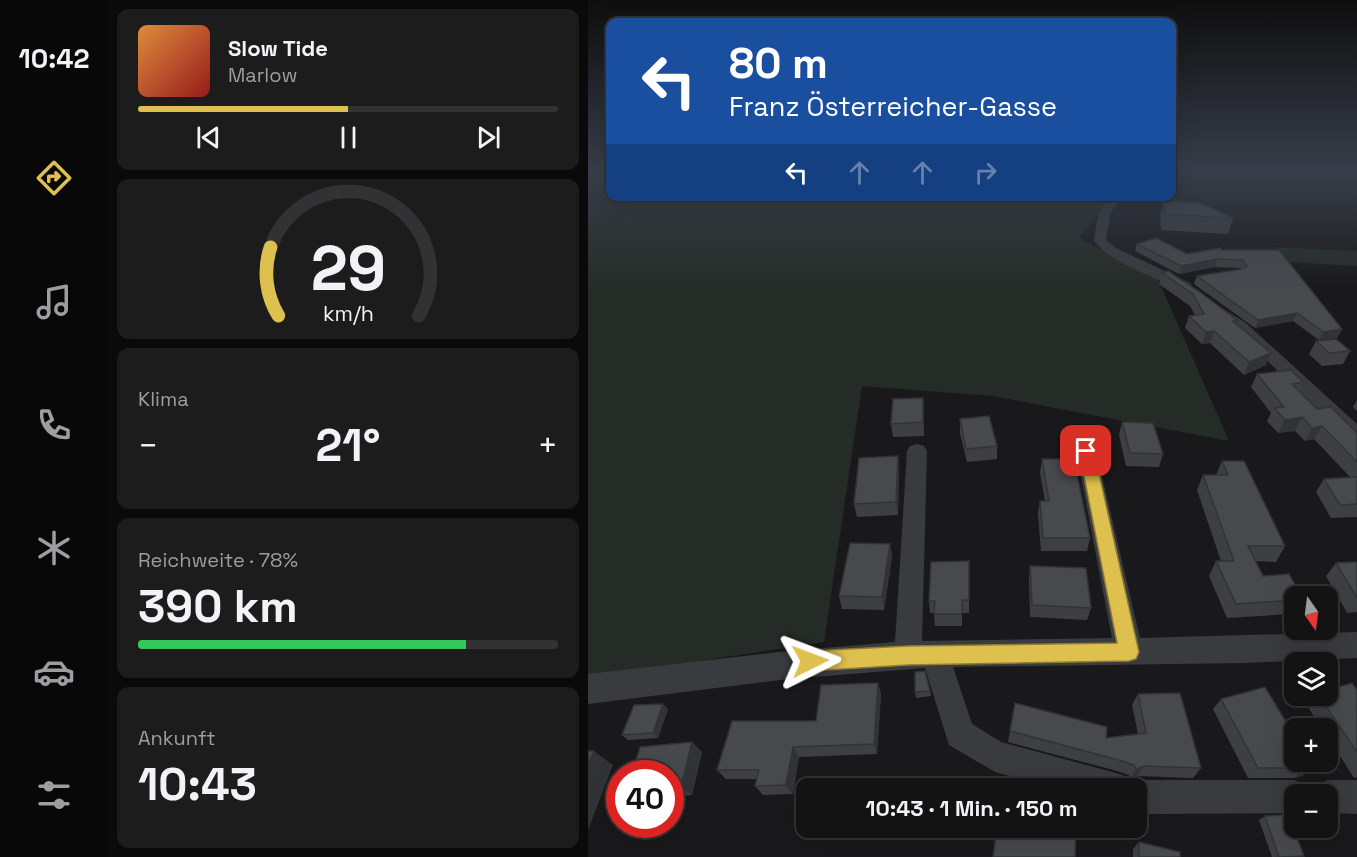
<!DOCTYPE html>
<html lang="de">
<meta charset="utf-8">
<style>
:root{--surface:#131314;--page:#1c1c1d;--text:#f1f3f6;--muted:#9d9ea0;--line:#323234;--accent:#ddc04e}
body{margin:0;font-family:"Space Grotesk",sans-serif;background:var(--page);color:var(--text);height:100vh;display:flex;flex-direction:column;font-size:22px;white-space:nowrap}
*{box-sizing:border-box;margin:0}
p{font-size:20px;color:var(--muted)}
.icon{flex:none;width:33px;height:33px;fill:none;stroke:currentColor;stroke-width:2;stroke-linecap:round;stroke-linejoin:round}
.map{position:relative;flex:1;overflow:hidden}
.details{display:flex;flex-direction:column;gap:9px;padding:9px;background:#0a0a0b;width:480px}
.details>*{flex:none}
.top-card{position:absolute;left:18px;top:18px;width:570px;height:183px;border-radius:12px;box-shadow:0 6px 24px #0002,0 0 0 2px var(--line);background:#1a4fa0;color:#fff;overflow:hidden}
.needle{width:39px;rotate:166deg}
.buttons{position:absolute;left:696px;top:586px;display:grid;gap:12px}
.buttons a{display:grid;place-items:center;width:54px;height:54px;border-radius:12px;background:var(--surface);box-shadow:0 6px 24px #0002,0 0 0 2px var(--line);font-size:30px}
.speed{position:absolute;left:18px;top:760px;display:flex;gap:12px;font-size:30px;font-weight:700;text-align:center}
.speed>*{display:grid;place-content:center;width:78px;height:78px;border-radius:50%;background:var(--surface);box-shadow:0 6px 24px #0002,0 0 0 2px var(--line);line-height:1}
.speed .limit{border:9px solid #d22;background:#fff;color:#111}
.pin{position:absolute;display:grid;place-items:center;width:51px;height:51px;color:#fff;margin:-26px;border-radius:12px;box-shadow:0 3px 9px #0006}
.me{position:absolute;width:66px;margin:-33px;rotate:87deg;stroke-linejoin:round;filter:drop-shadow(0 0 4px #0008)}
.turn{display:flex;align-items:center;gap:21px;height:126px;padding:0 24px;font-size:27px}
.turn .icon{width:78px;height:78px;stroke-width:2.5}
.turn b{display:block;font-size:42px;line-height:51px}
.lanes{display:flex;align-items:center;height:57px;padding:0 24px;background:#0003;justify-content:center;gap:30px;direction:ltr}
.lanes .off{opacity:.35}
.big{font-size:45px;font-weight:700;line-height:1.1}
.details .tile{flex:1;display:flex;flex-direction:column;justify-content:center;gap:9px;min-width:0;padding:0 21px;border-radius:12px;background:var(--page)}
.details .dial{align-items:center;gap:0}
.dial svg{height:156px;overflow:visible;fill:none;stroke:var(--line);stroke-width:7;stroke-linecap:round;text-anchor:middle}
.dial text{fill:var(--text);stroke:none}
.song{display:flex;align-items:center;gap:18px}
.cover{width:72px;height:72px;border-radius:9px;background:linear-gradient(135deg,hsl(30 70% 55%),hsl(0 70% 35%))}
.played{height:6px;border-radius:3px;background:linear-gradient(90deg,var(--accent) 50%,var(--line) 50%)}
.keys{display:flex;justify-content:space-around;direction:ltr}
.heat{display:flex;justify-content:space-between;align-items:center;font-size:33px;direction:ltr}
.charge{height:9px;border-radius:4px;background:linear-gradient(90deg,#34c759 78%,var(--line) 0)}
.trip{position:absolute;left:208px;top:778px;width:351px;height:60px;border-radius:12px;background:var(--surface);box-shadow:0 6px 24px #0002,0 0 0 2px var(--line);font-weight:700;line-height:60px;text-align:center}
main{display:flex;flex:1;min-height:0}
.dock{display:flex;flex-direction:column;width:108px;justify-content:space-around;align-items:center;background:#080808;color:var(--muted)}
.dock .icon{width:42px;height:42px}
.dock .on{color:var(--accent)}
.dock b{font-size:27px;color:var(--text)}
.map>svg:first-child{display:block}
.green{fill:#252c27}
.lines{fill:none;stroke-linecap:round;stroke-linejoin:round}
.minor{fill:#3a3b3f;fill-rule:evenodd}
.wall{fill:#3e3f42}
.shaded-wall{fill:#323336}
.building{fill:#48494d;stroke:#323336;stroke-width:1.5}
.route{fill:#ddc04e;stroke:#907d33;stroke-width:1.5}
</style>
<main>
<nav class="dock">
<b>10:42</b>
<svg class="icon on" aria-label="directions" viewBox="0 0 24 24"><path d="M12 3l9 9-9 9-9-9zM9 14v-3h6M13 9l2 2-2 2"/></svg>
<svg class="icon" aria-label="music" viewBox="0 0 24 24"><path d="M9 18V5l10-2v13"/><circle cx="6" cy="18" r="3"/><circle cx="16" cy="16" r="3"/></svg>
<svg class="icon" aria-label="phone" viewBox="0 0 24 24"><path d="M5 4h4l2 5-3 2q2 4 5 5l2-3 5 2v4C11 20 4 13 5 4z"/></svg>
<svg class="icon" aria-label="climate" viewBox="0 0 24 24"><path d="M12 3v18M4 7l16 10M4 17L20 7"/></svg>
<svg class="icon" aria-label="car" viewBox="0 0 24 24"><path d="M5 17H2v-5l4-1 3-4h7l3 4 3 1v5h-3M9 17h6M6 11h13"/><circle cx="7" cy="17" r="2"/><circle cx="17" cy="17" r="2"/></svg>
<svg class="icon" aria-label="filters" viewBox="0 0 24 24"><path d="M4 7h16M4 17h16"/><circle cx="9" cy="7" r="2"/><circle cx="15" cy="17" r="2"/></svg>
</nav>
<section class="details">
<div class="tile">
<div class="song"><i class="cover"></i><div><b>Slow Tide</b><p>Marlow</p></div></div>
<div class="played"></div>
<div class="keys"><svg class="icon" aria-label="previous" viewBox="0 0 24 24"><path d="M18 5L8 12l10 7zM5 5v14"/></svg><svg class="icon" aria-label="pause" viewBox="0 0 24 24"><path d="M8 5v14M16 5v14"/></svg><svg class="icon" aria-label="next" viewBox="0 0 24 24"><path d="M6 5l10 7-10 7zM19 5v14"/></svg></div>
</div>
<div class="tile dial"><svg viewBox="0 0 100 80">
<path d="M14 69A42 42 0 1 1 86 69"/>
<path d="M14 69A42 42 0 0 1 10 34" stroke="#ddc04e"/>
<text x="50" y="56" font-size="32" font-weight="700">29</text>
<text x="50" y="72" font-size="11">km/h</text>
</svg></div>
<div class="tile"><p>Klima</p>
<div class="heat"><a>−</a><b class="big">21°</b><a>+</a></div>
</div>
<div class="tile"><p>Reichweite · 78%</p><b class="big">390 km</b><div class="charge"></div></div>
<div class="tile"><p>Ankunft</p><b class="big">10:43</b></div>
</section>
<div class="map">
<svg width="769" height="857" viewBox="0 0 769 857">
<rect width="100%" height="100%" fill="#19191b"/>
<g class="green">
<path d="M0 170H22V196L524 197 492 236 496 241 569 277 641 441 405 396 274 386 236 642 0 678Z"/>
<path d="M686 247 769 251V266L697 262Z"/>
</g>
<g class="lines">
<g class="minor">
<path d="M523 196H534L522 214 518 240 528 248 602 283 604 286 602 289H592C566 277 523 263 506 241L510 214Z"/>
<path d="M628 304 658 323 769 424V442L762 440 646 329 623 312 620 309Z"/>
<path d="M329 444 336 446 339 451 334 641 524 638 488 451 491 446 498 444 505 446 508 451 552 638 769 632V658L657 663 365 667 384 724 413 742 528 773 540 777 541 782 549 778 558 780H706L718 785 722 795H706V813L558 814 549 812V789H469L407 772 361 745 337 668 200 679 0 704V674L200 651 307 642 319 451 322 446Z"/>
<path d="M740 780H769V814L740 813V795H724L728 785Z"/>
</g>
</g>
<g class="wall">
<path d="M575 201 645 218 640 234 573 230 572 216Z"/>
<path d="M549 244 599 254 633 250H691L754 329 749 338 731 340 705 321 667 328 606 284 609 276 653 269 652 268 627 267 591 274 547 251Z"/>
<path d="M574 273 648 323 678 365 656 375 622 343 614 344 597 328 601 316 607 315 602 306 571 284Z"/>
<path d="M728 341 762 351 755 364 734 366 721 354Z"/>
<path d="M669 374 715 382 711 391 729 409 769 433V517L743 518 728 492 736 479 762 477 726 439 717 441 707 431 690 433 679 421 683 413 663 387Z"/>
<path d="M335 398 336 411V436L305 437 303 424Z"/>
<path d="M769 400V411L765 407Z"/>
<path d="M372 419 409 446V459L379 462 372 433Z"/>
<path d="M534 422 575 454 571 467 538 466 531 435Z"/>
<path d="M310 456 311 469 310 515 269 517 266 504Z"/>
<path d="M454 459 502 538 499 551H453L450 514 452 501H457L452 473Z"/>
<path d="M634 461 697 546 688 562 668 561 675 576 706 597V611L704 614 639 618 621 576 628 561H633L609 490 615 475H628Z"/>
<path d="M302 544 304 557 296 610 254 609 251 596Z"/>
<path d="M381 561V613H374V626H347L346 613H342L341 601Z"/>
<path d="M769 562V612L759 613 738 576 748 563Z"/>
<path d="M442 566 503 608 499 620 442 617 441 579Z"/>
<path d="M290 683 293 694 289 754 211 757 205 794 175 795 167 786 169 779H138L129 770 228 721Z"/>
<path d="M769 690V777L766 778 740 737V729H734L718 704 726 696H740Z"/>
<path d="M342 691 343 696 328 698 327 692Z"/>
<path d="M550 694 613 768 605 778 549 776 543 779 541 775 529 771 420 742 422 731 518 738 550 734 544 705Z"/>
<path d="M633 699 723 762 714 776 706 778H660L625 709Z"/>
<path d="M80 709 70 738 40 740 34 735Z"/>
<path d="M114 752 104 795 82 797V774Z"/>
<path d="M677 816 716 856 684 857 671 820Z"/>
<path d="M551 842 592 857H545V849Z"/>
</g>
<g class="shaded-wall">
<path d="M629 259 627 267 591 274 593 266Z"/>
<path d="M709 313 705 321 667 328 670 320Z"/>
<path d="M754 329 749 338 731 340 735 332Z"/>
<path d="M626 331 622 343 614 344 618 332Z"/>
<path d="M683 353 678 365 656 375 661 362Z"/>
<path d="M335 398 336 411V436L335 422Z"/>
<path d="M714 417 707 431 690 433 697 420Z"/>
<path d="M734 426 726 439 717 441 724 428Z"/>
<path d="M310 456 311 469 310 515 308 502Z"/>
<path d="M302 544 304 557 296 610 294 597Z"/>
<path d="M290 683 293 694 289 754 286 744Z"/>
<path d="M75 704 80 709 70 738 65 733Z"/>
<path d="M104 742 114 752 104 795 93 787Z"/>
<path d="M205 747 211 757 205 794 198 785Z"/>
<path d="M6 751 25 765 0 830V764Z"/>
<path d="M556 766 549 776 543 779 548 769Z"/>
<path d="M726 766 714 776 706 778 718 768Z"/>
</g>
<g class="building">
<path d="M575 201 612 203 645 218 577 214Z"/>
<path d="M568 238 599 254 633 248V250H691L754 329 735 332 709 313 670 320 609 276 654 269 659 266 655 260 629 259 593 266 549 244Z"/>
<path d="M580 271 612 292 649 320 645 321 683 353 661 362 626 331 618 332 601 316 616 314 605 294 574 273Z"/>
<path d="M748 339 762 351 741 353 728 341Z"/>
<path d="M703 370 715 382 704 384 729 409 743 407 769 433V462L734 426 724 428 714 417 697 420 686 408 696 407 669 374Z"/>
<path d="M335 398V422L303 424 305 399Z"/>
<path d="M401 416 409 446 378 449 372 419Z"/>
<path d="M534 422 565 423 575 454 542 453Z"/>
<path d="M310 456 308 502 266 504 271 458Z"/>
<path d="M454 459H486L502 538H455L452 501H461Z"/>
<path d="M634 461H656L697 546H660L675 576 701 574 714 597H706V600L648 604 628 561H646L615 475H640Z"/>
<path d="M769 477V504L752 505 736 479Z"/>
<path d="M262 543 302 544 294 597 251 596Z"/>
<path d="M381 561V600H374V614H346L347 601H341L343 562Z"/>
<path d="M769 562V598L748 563Z"/>
<path d="M442 566 498 568 503 608 444 605Z"/>
<path d="M337 671 342 691 327 692V672Z"/>
<path d="M290 683 286 744 205 747 198 785 167 786 171 770H129L144 721H228L233 685Z"/>
<path d="M764 683 769 690V752L731 696H740V690Z"/>
<path d="M677 687 706 735V762H723L726 766 718 768H670L633 699Z"/>
<path d="M592 693 613 768 556 766 548 769 546 765 534 761 422 731 427 703 519 727 518 738 558 733 550 694Z"/>
<path d="M75 704 65 733 34 735 46 705Z"/>
<path d="M104 742 93 787 82 788V774H44L52 747Z"/>
<path d="M0 751H6L0 764Z"/>
<path d="M700 815 716 856 691 857 677 816Z"/>
<path d="M409 828H488L487 857H405Z"/>
<path d="M551 842 592 852V857H551Z"/>
</g>
<linearGradient id="sky" x2="0" y2="1"><stop stop-color="#0e0e0f"/><stop offset="0.59" stop-color="#383e4a"/><stop offset="1" stop-color="#383e4a" stop-opacity="0"/></linearGradient>
<rect width="769" height="290" fill="url(#sky)"/>
<path class="route" d="M498 446 506 451 551 652 548 659 541 661 320 665 222 671 215 668 212 661 215 654 222 651 320 646 529 643 491 451Z"/>
</svg>
<div class="buttons">
<a><svg class="needle" viewBox="-14 -14 28 28"><path d="M0-13l5 13h-10z" fill="#e53935"/><path d="M0 13l5-13h-10z" fill="#9d9ea0"/></svg></a>
<a><svg class="icon" aria-label="layers" viewBox="0 0 24 24"><path d="M12 4l9 5-9 5-9-5zM3 14l9 5 9-5"/></svg></a>
<a>+</a>
<a>−</a>
</div>
<div class="speed"><div class="limit">40</div></div>
<div class="pin" style="left:498px;top:451px;background:#d93025"><svg class="icon" aria-label="arrive" viewBox="0 0 24 24"><path d="M6 21V4h12l-3 4 3 4H6"/></svg></div>
<svg class="me" style="left:222px;top:661px" viewBox="-20 -20 40 40"><path d="M0-17L14 15 0 8-14 15z" fill="#ddc04e" stroke="#fff" stroke-width="4"/></svg>
<div class="trip">10:43 · 1 Min. · 150 m</div>
<div class="top-card">
<div class="turn"><svg class="icon" aria-label="left" viewBox="0 0 24 24"><path d="M17 20v-9H6M10 6l-5 5 5 5"/></svg><div><b>80 m</b>Franz Österreicher-Gasse</div></div>
<div class="lanes"><svg class="icon" aria-label="left" viewBox="0 0 24 24"><path d="M17 20v-9H6M10 6l-5 5 5 5"/></svg><svg class="icon off" aria-label="ahead" viewBox="0 0 24 24"><path d="M12 20V5M6 11l6-6 6 6"/></svg><svg class="icon off" aria-label="ahead" viewBox="0 0 24 24"><path d="M12 20V5M6 11l6-6 6 6"/></svg><svg class="icon off" aria-label="right" viewBox="0 0 24 24"><path d="M7 20v-9h11M14 6l5 5-5 5"/></svg></div>
</div>
</div>
</main>
